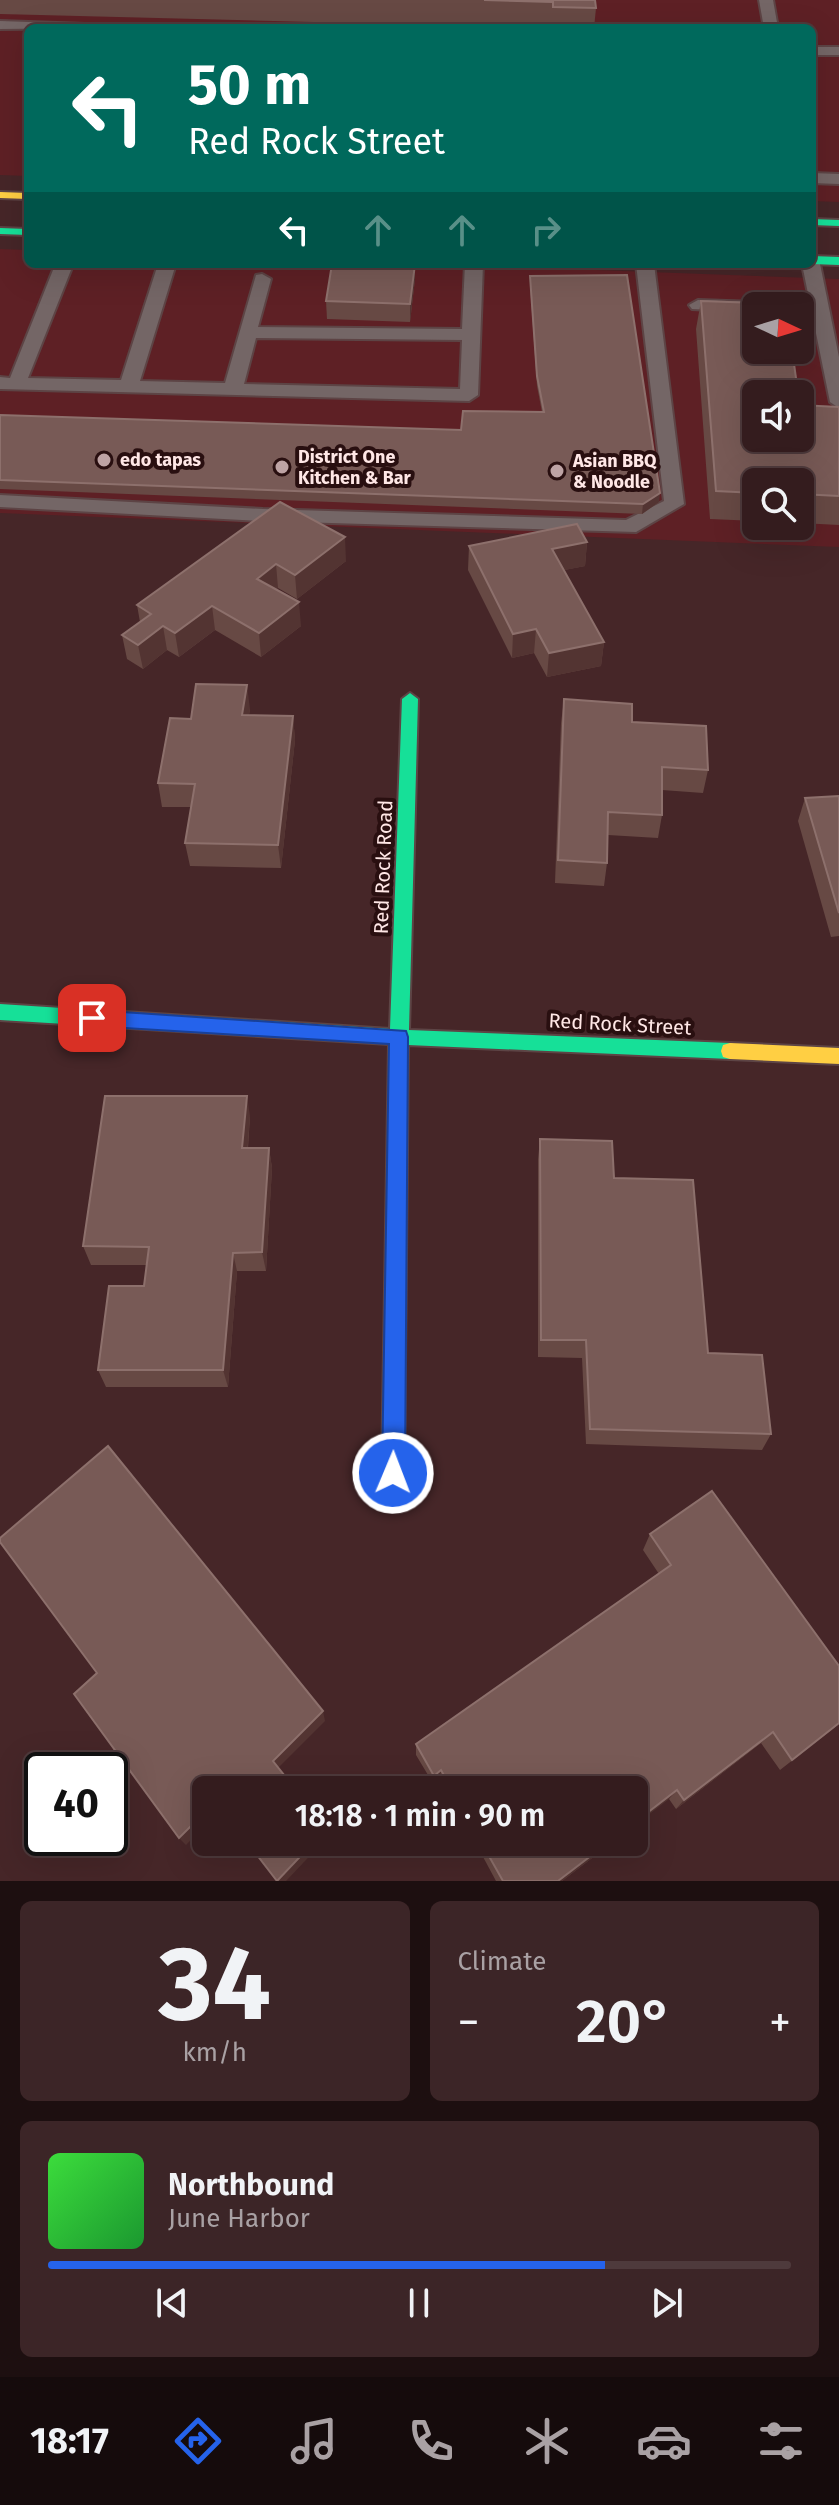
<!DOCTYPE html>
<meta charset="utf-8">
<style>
:root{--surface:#341c1e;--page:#3c2527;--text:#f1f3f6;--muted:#a9a1a4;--line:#4e3a3c;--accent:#2563eb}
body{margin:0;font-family:"Fira Sans",sans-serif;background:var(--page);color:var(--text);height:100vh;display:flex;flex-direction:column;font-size:30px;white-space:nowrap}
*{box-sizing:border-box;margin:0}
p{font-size:26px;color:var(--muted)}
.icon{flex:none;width:44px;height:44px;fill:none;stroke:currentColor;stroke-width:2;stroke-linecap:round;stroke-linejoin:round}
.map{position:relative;height:1881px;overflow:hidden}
.sheet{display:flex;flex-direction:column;gap:20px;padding:20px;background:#1d0f10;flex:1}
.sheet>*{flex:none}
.banner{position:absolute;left:24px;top:24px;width:792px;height:244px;border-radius:12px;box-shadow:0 8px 32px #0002,0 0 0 2px var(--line);background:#00695c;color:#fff;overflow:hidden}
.needle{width:52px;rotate:94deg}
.buttons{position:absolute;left:742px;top:292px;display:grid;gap:16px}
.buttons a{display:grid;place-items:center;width:72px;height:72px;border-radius:12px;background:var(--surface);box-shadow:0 8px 32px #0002,0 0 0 2px var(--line);font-size:40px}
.speed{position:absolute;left:24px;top:1752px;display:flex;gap:16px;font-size:40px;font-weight:700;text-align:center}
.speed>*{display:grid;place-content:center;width:104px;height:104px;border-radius:50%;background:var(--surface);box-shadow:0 8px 32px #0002,0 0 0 2px var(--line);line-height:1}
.speed .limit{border:4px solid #111;border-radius:12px;background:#fff;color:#111}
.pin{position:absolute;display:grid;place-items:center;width:68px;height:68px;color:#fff;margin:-34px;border-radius:16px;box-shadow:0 4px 12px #0006}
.me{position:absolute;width:88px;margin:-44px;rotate:1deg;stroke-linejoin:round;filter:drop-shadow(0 0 6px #0008)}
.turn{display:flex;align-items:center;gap:28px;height:168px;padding:0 32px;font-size:36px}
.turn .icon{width:104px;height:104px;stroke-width:2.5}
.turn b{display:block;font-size:56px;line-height:68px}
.lanes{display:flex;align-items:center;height:76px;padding:0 32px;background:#0003;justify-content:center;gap:40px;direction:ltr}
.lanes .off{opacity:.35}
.big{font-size:60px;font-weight:600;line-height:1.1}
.sheet .tile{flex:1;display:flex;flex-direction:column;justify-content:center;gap:12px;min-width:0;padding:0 28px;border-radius:12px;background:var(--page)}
.sheet .dial{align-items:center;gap:0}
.dial b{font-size:104px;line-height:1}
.song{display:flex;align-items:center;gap:24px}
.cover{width:96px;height:96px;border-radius:12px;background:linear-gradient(135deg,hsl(120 70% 55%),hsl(130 70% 35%))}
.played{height:8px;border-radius:4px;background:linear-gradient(90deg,var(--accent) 75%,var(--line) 75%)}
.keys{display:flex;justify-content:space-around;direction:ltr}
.heat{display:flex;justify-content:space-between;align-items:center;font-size:44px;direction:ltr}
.sheet .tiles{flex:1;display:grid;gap:20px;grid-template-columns:1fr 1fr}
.tile:last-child{grid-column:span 2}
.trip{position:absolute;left:192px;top:1776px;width:456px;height:80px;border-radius:12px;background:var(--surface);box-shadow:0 8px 32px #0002,0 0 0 2px var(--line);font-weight:600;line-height:80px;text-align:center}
.tabs{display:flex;height:128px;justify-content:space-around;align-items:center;background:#150b0c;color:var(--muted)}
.tabs .icon{width:56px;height:56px}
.tabs .on{color:var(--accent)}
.tabs b{font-size:36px;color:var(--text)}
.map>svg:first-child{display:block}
.built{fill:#5e2025;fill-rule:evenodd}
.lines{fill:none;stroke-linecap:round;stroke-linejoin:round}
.lane-casing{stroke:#5d4445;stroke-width:4}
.fast-casing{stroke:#5d4445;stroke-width:4}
.slow-casing{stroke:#5d4445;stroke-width:4}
.lane{fill:#746666;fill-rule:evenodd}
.fast{fill:#16e098;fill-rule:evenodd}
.slow{fill:#ffcf43;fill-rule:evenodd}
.wall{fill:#674944}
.shaded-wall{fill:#533432}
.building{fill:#785a56;stroke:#8d706c;stroke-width:2}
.route{fill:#2563eb;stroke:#184099;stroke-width:2}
.poi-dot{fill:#bea3a4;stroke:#290f10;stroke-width:3}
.labels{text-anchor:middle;stroke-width:8;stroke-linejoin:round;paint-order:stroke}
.far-poi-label{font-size:18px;font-weight:bold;fill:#ffe7e6;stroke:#290f10;text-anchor:start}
.street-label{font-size:20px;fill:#ffe7e6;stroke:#290f10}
</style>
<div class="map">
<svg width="839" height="1881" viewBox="0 0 839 1881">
<rect width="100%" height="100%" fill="#462628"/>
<g class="built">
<path d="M0 0H839V202L812 201V28H28V176L0 175Z"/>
<path d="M0 249 28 250V264H431L839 279V547L0 513ZM756 306H800V350H756ZM756 394H800V438H756ZM756 482H800V526H756Z"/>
</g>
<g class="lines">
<defs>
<g id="lane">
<path d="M759 0H773L778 28H764Z"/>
<path d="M0 21 86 24 93 28 0 29Z"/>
<rect x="812" y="47" width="27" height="8"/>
<path d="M812 173 839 174V184L812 183Z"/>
<path d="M812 259 820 264 839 357V408L830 402 802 264H812Z"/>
<path d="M158 264H176L140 381 225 383 256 275 262 274 271 279 258 327 462 329 465 264H483L478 395 469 401 0 389V377L10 378 53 270 62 265 71 270 28 378 121 380ZM256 338 462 340 460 389 244 384Z"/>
<path d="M636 264H654L684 504 636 532 263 521 0 507V495L263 509 626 520 664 501Z"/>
<path d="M698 300 756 302 764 306H756V312L692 309 689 305Z"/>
</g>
<g id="fast">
<path d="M812 219 839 220V226L812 225Z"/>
<path d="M0 228 28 229V235L0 234Z"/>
<path d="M812 256 839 257V265L812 264Z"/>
<path d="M410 693 418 699 409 1030 730 1043 737 1045 739 1051 737 1057 730 1059 408 1045 404 1473 401 1481 393 1484 385 1481 382 1473 389 1044 0 1020V1004L390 1029 402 699Z"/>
</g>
<g id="slow">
<path d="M0 192 28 193V199L0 198Z"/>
<path d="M730 1043 839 1048V1064L730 1059 723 1057 721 1051 723 1045Z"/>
</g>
</defs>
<use href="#lane" class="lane-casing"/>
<use href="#fast" class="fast-casing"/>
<use href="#slow" class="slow-casing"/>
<use href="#lane" class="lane"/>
<use href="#fast" class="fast"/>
<use href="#slow" class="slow"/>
</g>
<g class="wall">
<path d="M0 0H595L596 8 594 28H552L0 14Z"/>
<path d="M530 276 659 502 642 514 0 489V415L461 430 542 412 537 386 530 285Z"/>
<path d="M415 279 410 322 327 319 326 301Z"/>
<path d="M701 301 797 385 795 394H756V438L839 407V525L800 523V482H756V521L710 519 696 329Z"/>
<path d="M280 502 346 561 297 599 278 588 276 589 301 626 261 657 215 630 179 657 167 650 143 669 127 659 122 635 140 622 137 605Z"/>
<path d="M587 542 585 566 564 570 604 642 601 666 547 677 534 653 512 658 468 570 469 546Z"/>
<path d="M564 699 632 722 708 770 703 793 662 790V815L658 838 608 835 607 863 604 886 555 883 561 723Z"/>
<path d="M250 709 249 715 293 716 295 740 281 868 190 866 185 843 191 807H162L158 783 191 719Z"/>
<path d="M839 796V936L831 937 798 821 805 798Z"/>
<path d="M250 1116 248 1148H269L272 1168 266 1271H237L228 1387H106L98 1370 144 1286 147 1265H91L83 1246Z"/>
<path d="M540 1139 614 1178 708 1353 771 1434 762 1450 586 1444 582 1358 538 1357V1159Z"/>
<path d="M650 1534 839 1724 780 1770 761 1743 676 1809 669 1799 634 1790H446L440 1780 434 1785 416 1755V1744L659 1574 643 1550Z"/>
<path d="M475 1842H613L562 1881H496Z"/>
</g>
<g class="shaded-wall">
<path d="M415 264V279L410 322V304Z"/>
<path d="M660 493 659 502 642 514 643 504Z"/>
<path d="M345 537 346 561 297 599 295 575Z"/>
<path d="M587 542 585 566 550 573 552 549Z"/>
<path d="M276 564 278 588 260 603 257 579Z"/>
<path d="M299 602 301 626 261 657 259 633Z"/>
<path d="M212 606 215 630 179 657 175 633Z"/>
<path d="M163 626 167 650 143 669 138 645Z"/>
<path d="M536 629 534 653 512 658 513 634Z"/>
<path d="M604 642 601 666 547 677 549 653Z"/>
<path d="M247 685 250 709 245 739 242 715Z"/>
<path d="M293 716 295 740 281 868 278 845Z"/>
<path d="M247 1096 250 1116 246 1168 242 1148Z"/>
<path d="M269 1148 272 1168 266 1271 262 1252Z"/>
<path d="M233 1253 237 1271 228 1387 223 1370Z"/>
<path d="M323 1711 325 1721 277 1769 273 1761Z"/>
<path d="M773 1732 761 1743 676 1809 684 1800Z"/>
<path d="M441 1770 440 1780 434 1785V1776Z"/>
<path d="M677 1790 669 1799 634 1826V1823Z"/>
<path d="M206 1811V1824L186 1845 179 1838Z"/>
<path d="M314 1842H323L286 1881H277Z"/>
<path d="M609 1842H613L562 1881H558Z"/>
</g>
<g class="building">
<path d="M484 0H595L596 8 553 7V2Z"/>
<path d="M332 264H415L410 304 326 301Z"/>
<path d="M627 275 660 493 643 504 0 480V415L461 430 463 411 544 412 537 376 530 276Z"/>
<path d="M701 301 785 304V306H756V350H792L797 385H780L781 394H756V438H800V405L839 407V496L800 494V482H756V493L716 491Z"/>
<path d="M280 502 345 537 295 575 276 564 257 579 299 602 259 633 212 606 175 633 163 626 138 645 122 635 151 614 137 605Z"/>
<path d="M577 524 587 542 552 549 604 642 549 653 536 629 513 634 469 546Z"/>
<path d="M196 684 247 685 242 715 293 716 278 845 185 843 195 784 158 783 170 718 191 719Z"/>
<path d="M564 699 632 704V722L706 726 708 770 662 767V815L608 812 607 863 558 860Z"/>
<path d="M839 796V913L805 798Z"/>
<path d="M105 1096H247L242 1148H269L262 1252 233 1253 223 1370H98L109 1286H144L149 1247 83 1246Z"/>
<path d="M540 1139 612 1141 614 1178 693 1180 708 1353 762 1355 771 1434 590 1429 586 1340H541Z"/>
<path d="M108 1446 323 1711 273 1761 296 1790H206V1811L179 1838 74 1694 97 1673 0 1542V1538Z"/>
<path d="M712 1491 839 1666V1723L792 1760 773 1732 684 1800 677 1790 634 1823V1790H452L441 1770 434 1776 416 1744 671 1565 650 1534Z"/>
<path d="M247 1842H314L277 1881Z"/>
<path d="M481 1842H609L558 1881H503Z"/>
</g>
<path class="route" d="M92 1010 406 1031 408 1037 405 1473 401 1481 393 1484 385 1481 382 1473 389 1044 92 1026 85 1023 83 1018 85 1012Z"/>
<g class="poi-dot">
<circle cx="104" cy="460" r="8"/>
<circle cx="282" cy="467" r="8"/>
<circle cx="557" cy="471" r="8"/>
</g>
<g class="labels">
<g class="far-poi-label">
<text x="298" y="463">District One<tspan x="298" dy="21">Kitchen &amp; Bar</tspan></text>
<text x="120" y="466">edo tapas</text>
<text x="573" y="467">Asian BBQ<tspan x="573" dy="21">&amp; Noodle</tspan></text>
</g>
<g class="street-label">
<text transform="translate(383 867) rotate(-88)" y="7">Red Rock Road</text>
<text transform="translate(620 1024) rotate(3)" y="7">Red Rock Street</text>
</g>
</g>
</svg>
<div class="buttons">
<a><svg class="needle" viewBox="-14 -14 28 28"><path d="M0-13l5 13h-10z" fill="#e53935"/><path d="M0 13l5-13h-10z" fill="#a9a1a4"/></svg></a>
<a><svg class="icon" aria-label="sound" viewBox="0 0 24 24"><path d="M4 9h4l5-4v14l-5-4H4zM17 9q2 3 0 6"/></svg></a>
<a><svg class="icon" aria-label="search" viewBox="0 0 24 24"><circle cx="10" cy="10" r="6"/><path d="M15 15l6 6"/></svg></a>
</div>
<div class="speed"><div class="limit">40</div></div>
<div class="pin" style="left:92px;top:1018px;background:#d93025"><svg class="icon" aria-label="arrive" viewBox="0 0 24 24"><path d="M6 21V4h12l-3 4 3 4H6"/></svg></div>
<svg class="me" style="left:393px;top:1473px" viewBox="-20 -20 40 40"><circle r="17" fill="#2563eb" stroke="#fff" stroke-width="3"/><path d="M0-11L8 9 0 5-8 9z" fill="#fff"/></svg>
<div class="trip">18:18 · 1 min · 90 m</div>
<div class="banner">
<div class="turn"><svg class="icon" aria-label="left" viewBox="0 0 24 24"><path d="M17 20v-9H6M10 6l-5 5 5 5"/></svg><div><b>50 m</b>Red Rock Street</div></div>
<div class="lanes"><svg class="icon" aria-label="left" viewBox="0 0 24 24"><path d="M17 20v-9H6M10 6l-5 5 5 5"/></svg><svg class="icon off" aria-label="ahead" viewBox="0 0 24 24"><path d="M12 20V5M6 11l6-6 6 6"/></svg><svg class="icon off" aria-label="ahead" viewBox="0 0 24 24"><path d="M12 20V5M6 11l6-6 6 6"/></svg><svg class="icon off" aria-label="right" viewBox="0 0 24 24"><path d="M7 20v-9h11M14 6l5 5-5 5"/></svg></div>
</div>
</div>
<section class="sheet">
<div class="tiles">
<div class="tile dial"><b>34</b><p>km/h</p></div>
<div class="tile"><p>Climate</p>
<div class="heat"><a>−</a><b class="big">20°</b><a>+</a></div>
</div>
<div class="tile">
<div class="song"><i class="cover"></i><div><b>Northbound</b><p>June Harbor</p></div></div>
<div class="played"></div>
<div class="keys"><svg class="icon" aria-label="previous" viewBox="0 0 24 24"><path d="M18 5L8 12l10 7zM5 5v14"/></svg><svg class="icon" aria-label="pause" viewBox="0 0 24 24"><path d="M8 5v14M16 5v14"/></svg><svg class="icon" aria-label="next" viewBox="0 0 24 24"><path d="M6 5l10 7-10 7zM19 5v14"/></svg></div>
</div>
</div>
</section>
<nav class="tabs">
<b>18:17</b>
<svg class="icon on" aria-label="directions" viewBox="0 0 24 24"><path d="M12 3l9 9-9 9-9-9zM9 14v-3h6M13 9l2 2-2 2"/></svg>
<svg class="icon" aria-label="music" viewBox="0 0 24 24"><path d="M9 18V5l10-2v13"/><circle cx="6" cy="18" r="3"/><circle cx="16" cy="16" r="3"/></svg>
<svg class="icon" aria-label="phone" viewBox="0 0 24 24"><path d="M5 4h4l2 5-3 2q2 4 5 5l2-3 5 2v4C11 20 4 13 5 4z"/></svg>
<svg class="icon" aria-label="climate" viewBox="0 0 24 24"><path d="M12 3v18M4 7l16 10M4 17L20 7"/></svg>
<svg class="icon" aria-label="car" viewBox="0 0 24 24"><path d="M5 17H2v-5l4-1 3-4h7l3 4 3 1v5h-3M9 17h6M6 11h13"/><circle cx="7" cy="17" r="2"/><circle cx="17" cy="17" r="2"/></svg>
<svg class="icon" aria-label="filters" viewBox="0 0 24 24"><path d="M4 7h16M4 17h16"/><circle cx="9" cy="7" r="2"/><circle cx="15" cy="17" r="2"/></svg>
</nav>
